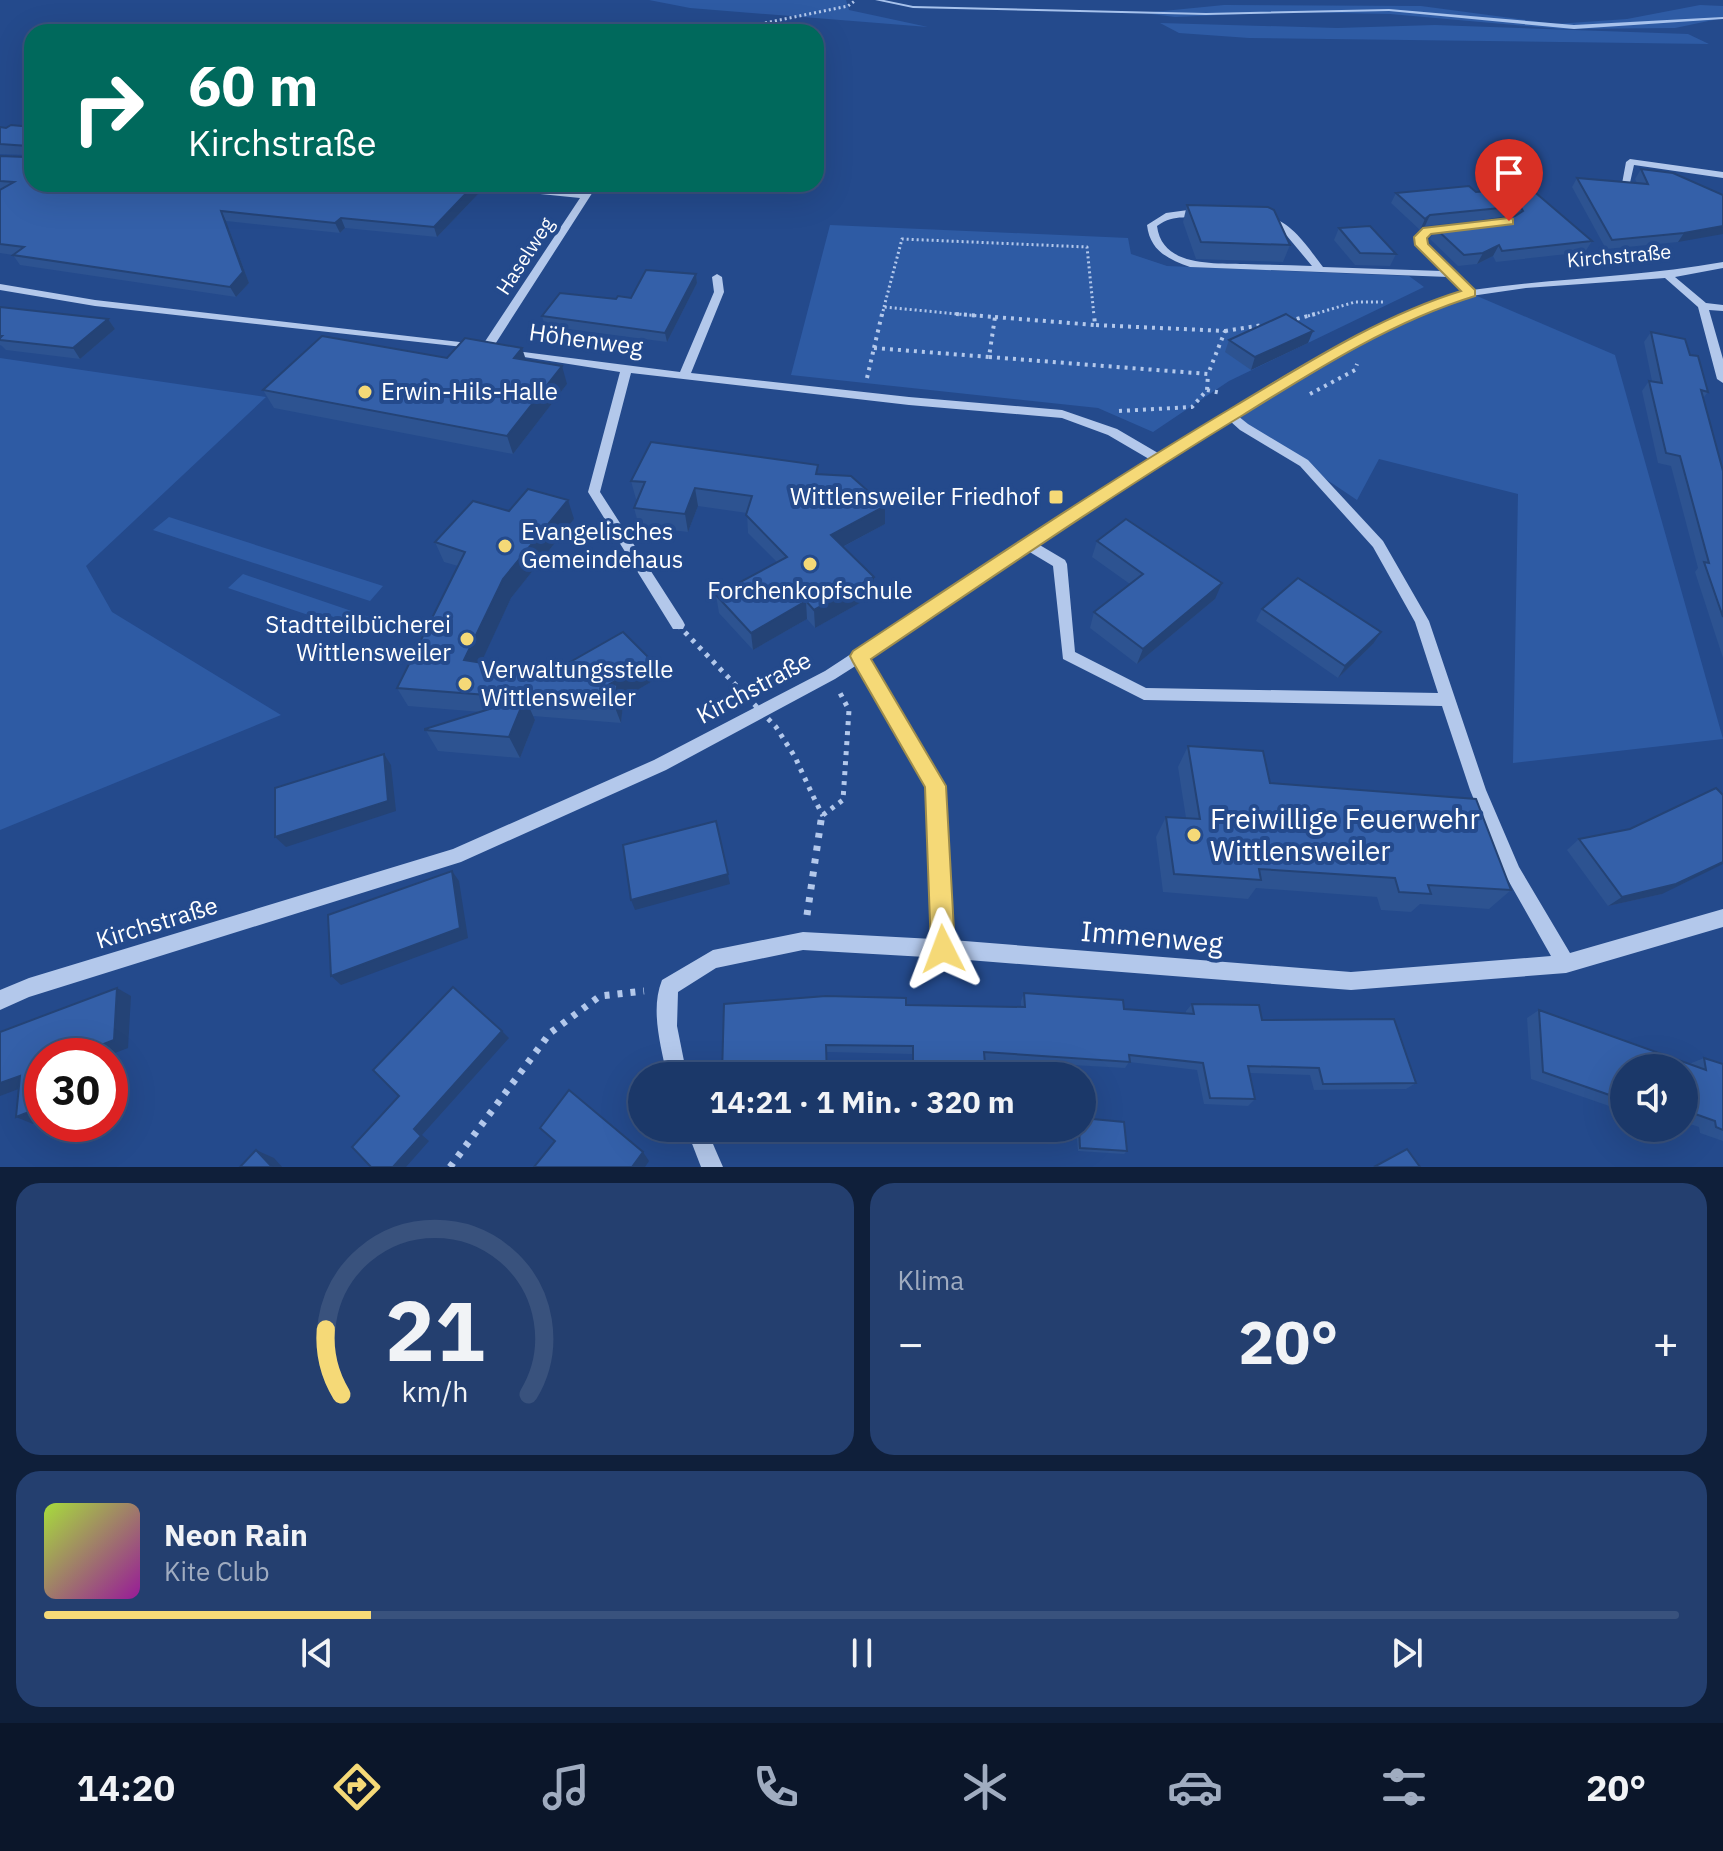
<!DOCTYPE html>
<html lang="de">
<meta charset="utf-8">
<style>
:root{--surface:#1b3869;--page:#243f6f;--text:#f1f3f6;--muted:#a0acc0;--line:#39527d;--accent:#f5d977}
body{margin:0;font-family:"IBM Plex Sans",sans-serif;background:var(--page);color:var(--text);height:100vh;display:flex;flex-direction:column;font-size:30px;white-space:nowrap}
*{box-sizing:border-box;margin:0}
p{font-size:26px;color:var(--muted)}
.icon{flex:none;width:44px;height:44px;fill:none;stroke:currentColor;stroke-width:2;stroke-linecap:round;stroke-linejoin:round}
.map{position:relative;height:1167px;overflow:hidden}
.panel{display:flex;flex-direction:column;gap:16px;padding:16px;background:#0f1f3a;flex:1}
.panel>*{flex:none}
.top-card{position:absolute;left:24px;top:24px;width:800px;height:168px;border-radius:24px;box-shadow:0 8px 32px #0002,0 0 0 2px var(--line);background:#00695c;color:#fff;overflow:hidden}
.buttons{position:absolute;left:1610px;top:1054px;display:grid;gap:16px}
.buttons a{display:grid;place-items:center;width:88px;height:88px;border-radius:50%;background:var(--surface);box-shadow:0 8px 32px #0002,0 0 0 2px var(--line);font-size:40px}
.speed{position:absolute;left:24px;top:1038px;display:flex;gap:16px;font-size:40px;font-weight:700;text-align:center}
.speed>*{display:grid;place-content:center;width:104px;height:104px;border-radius:50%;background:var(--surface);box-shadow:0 8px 32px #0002,0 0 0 2px var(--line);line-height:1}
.speed .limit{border:12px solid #d22;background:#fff;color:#111}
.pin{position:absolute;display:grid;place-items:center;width:68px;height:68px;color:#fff;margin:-82px -34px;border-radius:50% 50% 50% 0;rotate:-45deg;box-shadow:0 0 8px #0007}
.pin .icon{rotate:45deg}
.me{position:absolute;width:88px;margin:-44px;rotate:357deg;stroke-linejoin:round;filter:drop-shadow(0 0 6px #0008)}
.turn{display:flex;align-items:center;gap:28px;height:168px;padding:0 32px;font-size:36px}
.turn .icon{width:104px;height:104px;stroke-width:2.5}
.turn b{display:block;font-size:56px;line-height:68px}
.big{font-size:60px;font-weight:700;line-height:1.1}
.panel .widget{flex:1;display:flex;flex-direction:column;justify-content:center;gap:12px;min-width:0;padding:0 28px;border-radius:24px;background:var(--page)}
.panel .dial{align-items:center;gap:0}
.dial svg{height:208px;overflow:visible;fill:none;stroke:var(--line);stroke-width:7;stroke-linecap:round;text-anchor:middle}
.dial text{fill:var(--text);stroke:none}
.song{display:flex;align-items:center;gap:24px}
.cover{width:96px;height:96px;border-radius:12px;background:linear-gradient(135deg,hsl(80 70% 55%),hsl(300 70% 35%))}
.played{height:8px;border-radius:4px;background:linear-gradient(90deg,var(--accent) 20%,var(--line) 20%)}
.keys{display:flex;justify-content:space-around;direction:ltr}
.heat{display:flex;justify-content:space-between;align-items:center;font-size:44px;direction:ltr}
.panel .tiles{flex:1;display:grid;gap:16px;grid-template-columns:1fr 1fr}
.widget:last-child{grid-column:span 2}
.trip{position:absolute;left:628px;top:1062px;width:468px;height:80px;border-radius:40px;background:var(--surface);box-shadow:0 8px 32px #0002,0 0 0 2px var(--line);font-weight:700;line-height:80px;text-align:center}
.menu{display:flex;height:128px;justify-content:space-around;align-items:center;background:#0b162a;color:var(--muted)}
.menu .icon{width:56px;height:56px}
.menu .current{color:var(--accent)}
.menu b{font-size:36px;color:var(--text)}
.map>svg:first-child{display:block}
.green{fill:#2e5ba4}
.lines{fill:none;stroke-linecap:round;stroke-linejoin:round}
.stream{fill:#a7c2ec;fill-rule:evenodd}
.path-far3{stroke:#b3c8eb;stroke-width:3;stroke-dasharray:2 3;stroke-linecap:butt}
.path-far2{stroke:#b3c8eb;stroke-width:4;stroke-dasharray:3 5;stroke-linecap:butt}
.path-far1{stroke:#b3c8eb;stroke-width:5;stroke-dasharray:4 6;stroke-linecap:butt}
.path{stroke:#b3c8eb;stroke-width:7;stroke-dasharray:5 8;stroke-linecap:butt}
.minor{fill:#b3c8eb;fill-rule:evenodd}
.path-bridge{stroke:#b3c8eb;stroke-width:5;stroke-dasharray:4 6;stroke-linecap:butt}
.wall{fill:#2d5391}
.shaded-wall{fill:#244376}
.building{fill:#3460a9;stroke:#244376;stroke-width:2}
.route{fill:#f5d977;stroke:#9f8d4d;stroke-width:2}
.poi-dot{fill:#f5d977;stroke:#244a8c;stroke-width:3}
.labels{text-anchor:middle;stroke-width:8;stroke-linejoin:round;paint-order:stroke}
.far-street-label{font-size:20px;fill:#fff;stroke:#244a8c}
.street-label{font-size:24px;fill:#fff;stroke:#244a8c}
.poi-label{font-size:24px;fill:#fff;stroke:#244a8c;text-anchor:start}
.near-poi-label{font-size:28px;fill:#fff;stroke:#244a8c;text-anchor:start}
.near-street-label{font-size:28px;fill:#fff;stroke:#244a8c}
</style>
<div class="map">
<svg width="1723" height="1167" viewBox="0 0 1723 1167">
<rect width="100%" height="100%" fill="#244a8c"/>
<g class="green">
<path d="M649 0H846L849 10 928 27 690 8Z"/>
<path d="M1224 5 1421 6 1555 24 1627 19 1700 5 1723 6V18L1675 28 1561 29 1390 14 1291 12 1175 17 1143 13Z"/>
<path d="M1160 23 1337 28 1435 25 1688 34 1709 44 1249 38 1179 33Z"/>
<path d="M830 225 1128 238 1131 254 1167 266 1409 276 1424 287 1229 381 1153 432 1098 408 791 375Z"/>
<path d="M1470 293 1615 355 1723 739 1513 763 1518 494 1379 459 1357 500 1230 415C1307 369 1384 320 1470 293Z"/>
<path d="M0 358 266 397 86 566 112 612 281 715 0 830Z"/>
<path d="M169 517 383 586 370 601 153 530Z"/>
<path d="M243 574 378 620 365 634 228 588Z"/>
</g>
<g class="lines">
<path class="stream" d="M875 0H884L913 6 1206 13 1389 9 1574 25 1723 17V19L1574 29 1389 11 1206 15 913 8Z"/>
<g class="path-far3">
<path d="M721 32 848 6 856 0"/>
<path d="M884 307 902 239 1087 247 1094 316"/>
<path d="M882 316 884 307 979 316"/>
<path d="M1308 316 1355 302H1384"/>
</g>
<g class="path-far2">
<path d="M995 317 1095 325 1094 314"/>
<path d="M1289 321 1315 314"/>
<path d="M1225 331 1263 325"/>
<path d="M874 348 989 357 995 317 956 314"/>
<path d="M874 348 882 314"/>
<path d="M989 357 1208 374 1225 331 1095 325"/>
<path d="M867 378 874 348"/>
<path d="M1207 390 1221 393"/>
<path d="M1310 394 1355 370 1357 364"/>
<path d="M1119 411 1192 407 1207 390 1208 374"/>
</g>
<g class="path-far1">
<path d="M813 796 823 816"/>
<path d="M823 815 843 800 849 710 840 693"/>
</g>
<g class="path">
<path d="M807 915 822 814"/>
<path d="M450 1167 550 1033 600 996 644 991"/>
</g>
<g class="minor">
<path d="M1630 159 1723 172V178L1634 165 1629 187 1621 189 1626 162Z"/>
<path d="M466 184H496L584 193 590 184H598L492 349 486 352 481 349 95 306 0 290V284L95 300 477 344 482 346 580 198 470 187Z"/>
<path d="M1188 210 1202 211 1207 214C1189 221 1176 212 1157 226 1162 267 1213 263 1244 264 1267 265 1290 265 1312 266L1287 236 1264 221V217C1289 217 1309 249 1323 267L1442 271 1419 247 1416 237 1425 229 1456 226V230L1431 234 1426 238 1427 244 1472 290C1556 278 1640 277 1723 262V268L1675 277 1706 303 1723 305V311L1709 310 1723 359V383L1717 379 1698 307 1665 278 1526 288 1471 296 1431 308 1333 358 1238 416 1248 424 1308 460 1383 541 1429 621 1486 790 1519 867 1570 953 1723 909V927L1566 973 1351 990 943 958 803 950 716 968 678 992 677 1026 687 1076H667C661 1046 650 1010 662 980L713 950 803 932 933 939 927 787 857 665 835 679 666 770 461 862 29 997 0 1010V990L29 978 453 849 654 760 825 671 1149 459 1108 435 1062 418 909 405 631 373 600 492 683 621 685 625 683 629H673L588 492 620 372 505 354 499 351 501 349 680 372 714 292 712 277 717 274 722 277 724 292 691 373 909 397 1062 410 1117 429 1158 453C1254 396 1355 324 1463 292L1448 277 1190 267C1168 259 1150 251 1147 225L1166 213ZM1230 421 1240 430 1300 466 1373 547 1415 622 1438 693 1146 688 1075 652 1067 564 1065 560 1038 544 1162 462ZM1028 551 1053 566 1063 659 1144 700 1442 706 1470 790 1504 873 1551 956 1351 972 952 940 943 786 868 658Z"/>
<path d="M686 1128H706L723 1167H701Z"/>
</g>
<path class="path-bridge" d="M678 625 776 727 795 757 813 796"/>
</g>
<g class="wall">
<path d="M0 127 6 128 481 191 437 237 345 228 340 233 226 221 249 283 236 297 20 265 13 255 0 253V156L25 157 28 155 0 154Z"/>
<path d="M1641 169 1723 195 1678 242 1606 249 1572 187 1577 178 1637 183 1635 179Z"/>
<path d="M1530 188 1592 241 1585 252 1496 262 1493 256 1477 264 1458 266 1430 239 1435 228 1503 218 1425 226 1420 230 1391 203 1396 193 1476 192Z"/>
<path d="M1187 205 1290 245 1283 262 1196 259 1183 222Z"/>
<path d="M1339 228 1396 254 1390 266 1355 265 1334 240Z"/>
<path d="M696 274 697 283 667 342 545 326 542 316 616 299 631 298Z"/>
<path d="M0 307 108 319 115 329 80 359 6 350 2 346 0 345Z"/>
<path d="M1313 331 1308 343 1251 370 1225 352 1229 340Z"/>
<path d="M1651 332 1690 355 1708 392 1703 398 1723 471V658L1695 572 1698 568 1671 466 1658 463 1642 391 1649 381H1652L1644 342Z"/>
<path d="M447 358 526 360 567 384 513 454 274 408 263 390Z"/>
<path d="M818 474 885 506V524L843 547 874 595 815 628 807 619 753 650 719 613 716 595 777 562 748 533 747 513 698 506 688 532 639 526 634 508 638 499H636L631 481Z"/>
<path d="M509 511 574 519 511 598 481 662 549 674 656 679 622 699 623 704 621 723 533 716 535 720 520 758 438 751 425 729 481 712 408 706 397 688 458 566 444 562 435 542Z"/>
<path d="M1097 541 1215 599 1137 664 1090 628 1094 612 1130 584 1092 557Z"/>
<path d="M1262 609 1373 644 1338 678 1256 621Z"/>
<path d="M1188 746 1270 783 1511 890 1489 909 1420 904 1411 912 1381 910 1377 897 1256 888 1248 899 1163 892 1156 837 1166 817 1186 818 1178 767Z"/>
<path d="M1579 839 1662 894 1608 906 1567 850Z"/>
<path d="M1024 993 1124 1009 1186 1014V1011L1192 1004 1262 1020 1416 1083 1406 1089 1314 1090 1310 1075 1250 1073 1255 1099 1248 1106 1204 1104 1197 1070 1129 1062 1125 1068 985 1060 986 1076H912V1054L827 1052 828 1076H723L722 1074 906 1005 1021 1007V1001Z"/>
<path d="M1539 1010 1689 1064 1704 1058 1723 1064V1141L1700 1133 1699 1127 1684 1122V1068H1624V1104L1615 1108 1531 1079 1527 1018Z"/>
<path d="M1076 1128H1082L1127 1151 1124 1154 1078 1151Z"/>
</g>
<g class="shaded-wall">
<path d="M475 184H479L481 191 437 237 434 227Z"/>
<path d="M221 211 226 221 249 283 236 297 230 287Z"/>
<path d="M1430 215 1425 226 1420 230 1425 219Z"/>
<path d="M341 218 345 228 340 233 335 223Z"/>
<path d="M1723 226V234L1678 242 1684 233Z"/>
<path d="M1499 245 1493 256 1477 264 1483 253Z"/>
<path d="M696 274 697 283 667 342 665 333Z"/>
<path d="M108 319 115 329 80 359 73 348Z"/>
<path d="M1313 331 1308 343 1251 370 1255 357Z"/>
<path d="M522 348 528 366 514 358Z"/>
<path d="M562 366 567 384 513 454 507 436Z"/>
<path d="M695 488 698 506 688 532 685 514Z"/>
<path d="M568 500 574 519 511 598 474 678 464 660 503 579Z"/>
<path d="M885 506V524L831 553V535Z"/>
<path d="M874 577V595L815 628 814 610Z"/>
<path d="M1222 583 1215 599 1137 664 1143 649Z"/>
<path d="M806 601 807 619 753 650 751 633Z"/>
<path d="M1381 632 1373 644 1338 678 1345 666Z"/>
<path d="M651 660 656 679 622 699 623 704 621 723 614 705 610 684Z"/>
<path d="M525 698 535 720 520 758 509 737Z"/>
<path d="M384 754 391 765 396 811 286 847 275 837Z"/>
<path d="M716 821 730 884 635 910 631 900Z"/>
<path d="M1723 862V864L1662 894 1608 906 1622 897Z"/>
<path d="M452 871 459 881 468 938 341 985 331 976Z"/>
<path d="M117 988 131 996 128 1048 107 1056H82L83 1052Z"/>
<path d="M502 1031 509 1038 422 1135 429 1141 406 1167H393L414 1129Z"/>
<path d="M20 1076 37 1082 0 1096V1083Z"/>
<path d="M42 1107V1120L33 1124 16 1117Z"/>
<path d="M256 1150 274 1158 282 1167H272Z"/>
<path d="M643 1152 649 1161 645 1167H632Z"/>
</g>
<g class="building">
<path d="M11 125 32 127V184H475L434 227 341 218 335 223 221 211 243 272 230 287 13 255 24 247 0 244V190L14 182 0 181V156L25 157 29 154 28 146 0 144V127L6 128Z"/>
<path d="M1641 169 1673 173 1723 195V226L1684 233 1612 240 1577 178 1648 184Z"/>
<path d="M1469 186 1476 192 1530 188 1592 241 1502 251 1499 245 1483 253 1464 255 1435 228 1515 216 1523 211 1520 206 1430 215 1425 219 1396 193Z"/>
<path d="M1187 205 1268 207 1274 210 1290 245 1201 242Z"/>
<path d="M1370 226 1396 254 1360 253 1339 228Z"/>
<path d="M646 270 696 274 665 333 542 316 560 293 616 299 618 296 631 298Z"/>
<path d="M0 307 108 319 73 348 0 340V338L2 336H0Z"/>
<path d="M1286 314 1313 331 1255 357 1229 340Z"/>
<path d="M1651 332 1685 339 1690 355 1698 356 1708 392 1701 390 1723 471V617L1704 562 1709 563 1680 456 1666 453 1649 381 1662 383Z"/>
<path d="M322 336 447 358 465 338 522 348 514 358 562 366 507 436 263 390Z"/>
<path d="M651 442 818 465 816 474 851 476 885 506 831 535 874 577 814 610 806 601 751 633 716 595 787 557 746 515 752 496 695 488 685 514 634 508 645 482 631 481Z"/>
<path d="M528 489 568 500 503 579 464 660 549 674 623 632 651 660 610 684 617 685 614 705 397 688 465 552 435 542 473 501 509 511Z"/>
<path d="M1126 519 1222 583 1143 649 1094 612 1143 574 1097 541Z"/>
<path d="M1298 578 1381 632 1345 666 1262 609Z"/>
<path d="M525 698 509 737 425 730V729Z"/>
<path d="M1188 746 1263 751 1270 783 1476 799 1511 890 1428 885 1431 894 1399 892 1395 878 1259 869 1261 880 1174 874 1166 817 1200 819Z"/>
<path d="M384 754 388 801 275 837V788Z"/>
<path d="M1716 788 1723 795V862L1676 884 1622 897 1579 839 1630 829Z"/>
<path d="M716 821 728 874 631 900 623 845Z"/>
<path d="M452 871 460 928 331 976 328 915Z"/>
<path d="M453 987 502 1031 414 1129 421 1136 393 1167H371L352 1147 399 1096 373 1070Z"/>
<path d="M117 988 114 1040 83 1052 82 1056H42V1107L16 1117 20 1076 0 1083V1032Z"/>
<path d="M1024 993 1123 1000 1124 1009 1194 1014 1192 1004 1259 1005 1262 1020 1394 1019 1416 1083 1323 1084 1319 1068 1248 1066 1255 1099 1210 1098 1203 1063 1129 1055 1130 1062 984 1052 986 1076 913 1075V1046L826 1045 827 1076H774L773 1071 722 1074 724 1004 826 996 906 998V1005L1025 1007Z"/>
<path d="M1539 1010 1706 1070 1704 1058 1723 1064V1130L1716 1127 1715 1121 1684 1110V1068H1624V1100L1543 1072Z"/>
<path d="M569 1090 643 1152 632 1167H534L555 1141 540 1128Z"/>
<path d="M1082 1118 1124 1122 1127 1151 1080 1148 1079 1128H1082Z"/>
<path d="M1407 1149 1420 1167H1374Z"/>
<path d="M256 1150 272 1167H240Z"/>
</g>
<path class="route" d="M1509 218 1513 219V224L1431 234 1427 238 1428 244 1475 290V296C1391 322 1317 369 1243 415 1116 492 994 576 871 659L946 786 955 949 952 957 943 961 935 957 931 949 925 787 853 662 850 656 853 651C979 568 1105 483 1235 406 1307 363 1380 316 1461 291L1415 245 1414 237 1423 228Z"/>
<g class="poi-dot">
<circle cx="365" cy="392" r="8"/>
<rect x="1048" y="489" width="16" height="16" rx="4"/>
<circle cx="505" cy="546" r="8"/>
<circle cx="810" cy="564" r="8"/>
<circle cx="467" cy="639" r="8"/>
<circle cx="465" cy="684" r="8"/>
<circle cx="1194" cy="835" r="8"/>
</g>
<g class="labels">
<g class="far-street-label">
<text transform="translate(525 256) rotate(-57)" y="7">Haselweg</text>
<text transform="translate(1619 256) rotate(-5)" y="7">Kirchstraße</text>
</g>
<g class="street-label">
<text transform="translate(586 340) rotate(8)" y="8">Höhenweg</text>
<text transform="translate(754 688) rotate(-28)" y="8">Kirchstraße</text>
<text transform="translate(157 923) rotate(-17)" y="8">Kirchstraße</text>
</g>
<g class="poi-label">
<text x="381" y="400">Erwin-Hils-Halle</text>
<text x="1040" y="505" text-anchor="end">Wittlensweiler Friedhof</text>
<text x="521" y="540">Evangelisches<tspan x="521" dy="28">Gemeindehaus</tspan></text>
<text x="810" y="599" text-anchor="middle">Forchenkopfschule</text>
<text x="451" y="633" text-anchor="end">Stadtteilbücherei<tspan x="451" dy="28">Wittlensweiler</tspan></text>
<text x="481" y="678">Verwaltungsstelle<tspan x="481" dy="28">Wittlensweiler</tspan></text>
</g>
<g class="near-poi-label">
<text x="1210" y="829">Freiwillige Feuerwehr<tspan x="1210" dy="32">Wittlensweiler</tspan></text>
</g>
<g class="near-street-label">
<text transform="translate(1152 937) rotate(5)" y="10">Immenweg</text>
</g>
</g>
</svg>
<div class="buttons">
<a><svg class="icon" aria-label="sound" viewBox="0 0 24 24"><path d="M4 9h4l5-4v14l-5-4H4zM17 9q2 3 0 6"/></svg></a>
</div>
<div class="speed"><div class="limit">30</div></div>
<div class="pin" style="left:1509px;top:221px;background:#d93025"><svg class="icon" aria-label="arrive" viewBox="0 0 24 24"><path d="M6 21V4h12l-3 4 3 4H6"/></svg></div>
<svg class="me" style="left:943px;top:949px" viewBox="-20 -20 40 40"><path d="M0-17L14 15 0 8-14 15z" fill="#f5d977" stroke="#fff" stroke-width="4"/></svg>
<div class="trip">14:21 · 1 Min. · 320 m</div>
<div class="top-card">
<div class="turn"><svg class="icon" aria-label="right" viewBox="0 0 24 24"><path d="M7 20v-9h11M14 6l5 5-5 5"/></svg><div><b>60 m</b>Kirchstraße</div></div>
</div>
</div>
<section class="panel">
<div class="tiles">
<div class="widget dial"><svg viewBox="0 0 100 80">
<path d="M14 69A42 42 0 1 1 86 69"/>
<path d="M14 69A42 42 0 0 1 8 44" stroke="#f5d977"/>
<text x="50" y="56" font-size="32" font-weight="700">21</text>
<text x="50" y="72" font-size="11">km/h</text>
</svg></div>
<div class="widget"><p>Klima</p>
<div class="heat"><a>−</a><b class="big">20°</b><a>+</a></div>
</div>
<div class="widget">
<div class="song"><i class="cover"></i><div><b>Neon Rain</b><p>Kite Club</p></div></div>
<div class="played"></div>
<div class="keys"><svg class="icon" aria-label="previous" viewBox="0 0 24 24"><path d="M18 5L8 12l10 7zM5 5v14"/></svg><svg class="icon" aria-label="pause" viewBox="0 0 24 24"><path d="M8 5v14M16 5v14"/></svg><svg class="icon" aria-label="next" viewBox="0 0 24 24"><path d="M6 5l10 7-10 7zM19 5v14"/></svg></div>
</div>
</div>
</section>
<nav class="menu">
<b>14:20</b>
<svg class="icon current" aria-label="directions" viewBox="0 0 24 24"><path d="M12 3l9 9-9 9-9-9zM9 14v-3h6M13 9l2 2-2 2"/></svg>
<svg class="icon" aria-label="music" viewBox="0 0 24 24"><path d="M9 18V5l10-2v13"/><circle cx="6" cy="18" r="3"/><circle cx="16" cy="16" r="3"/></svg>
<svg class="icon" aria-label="phone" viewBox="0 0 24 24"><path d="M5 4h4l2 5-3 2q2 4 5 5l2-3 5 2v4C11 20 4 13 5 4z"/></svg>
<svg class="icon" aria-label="climate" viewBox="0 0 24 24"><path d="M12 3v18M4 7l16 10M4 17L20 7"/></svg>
<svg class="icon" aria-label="car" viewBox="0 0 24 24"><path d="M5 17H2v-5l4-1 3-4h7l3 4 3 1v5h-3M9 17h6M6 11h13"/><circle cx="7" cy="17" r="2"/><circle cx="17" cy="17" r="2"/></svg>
<svg class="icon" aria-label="filters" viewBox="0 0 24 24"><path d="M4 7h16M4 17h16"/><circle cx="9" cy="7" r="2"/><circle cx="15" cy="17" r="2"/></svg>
<b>20°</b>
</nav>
